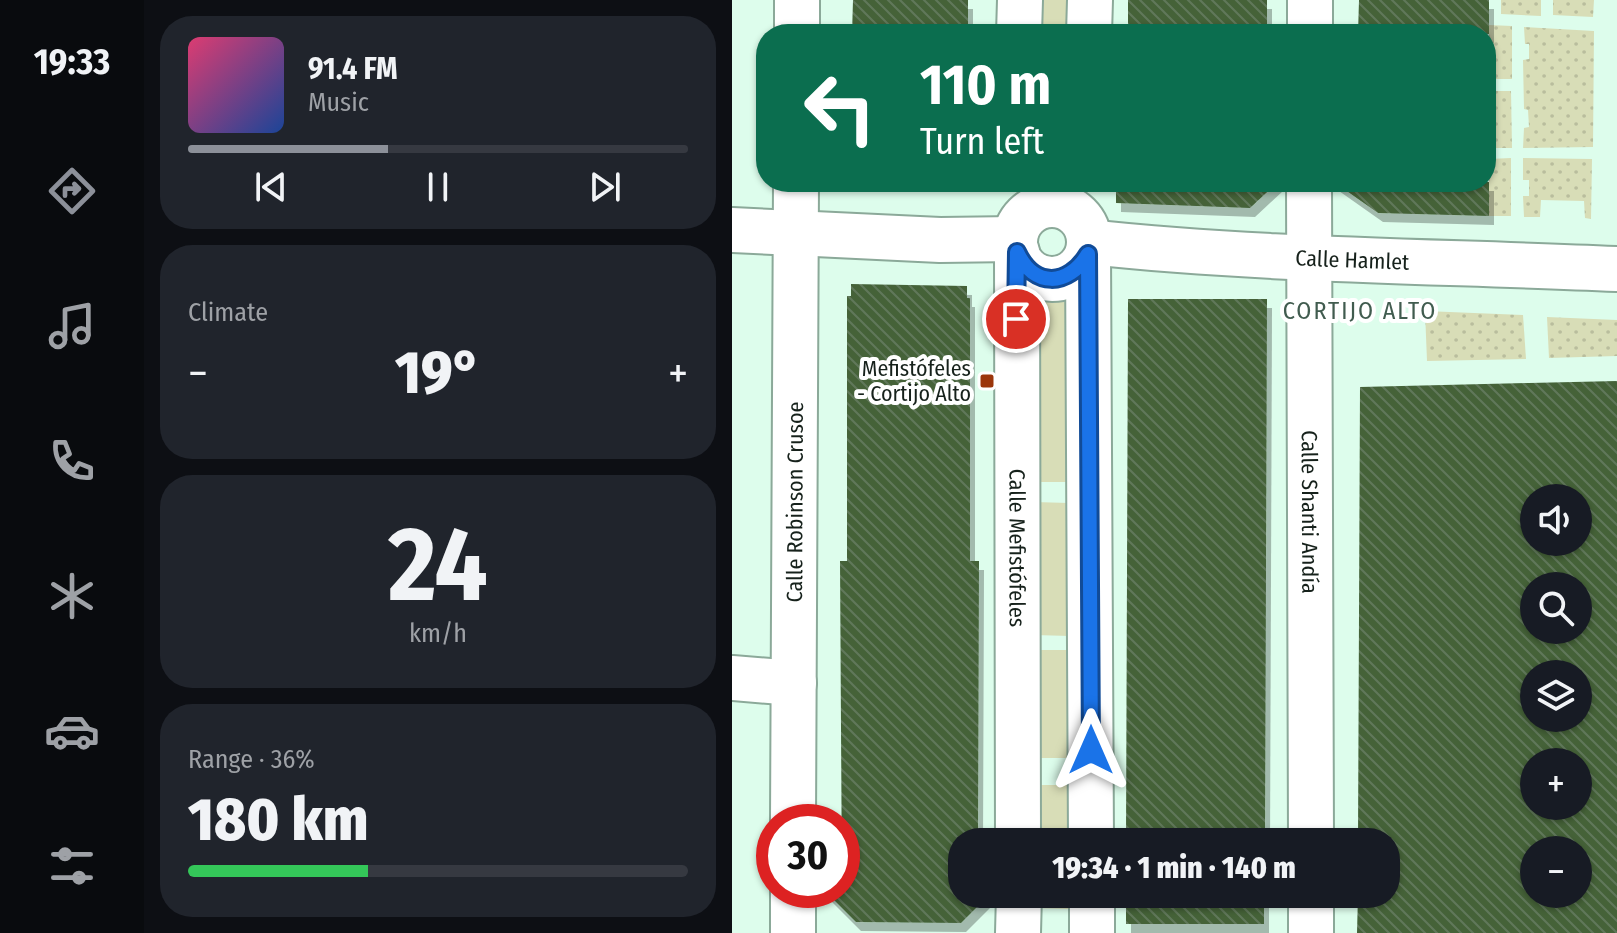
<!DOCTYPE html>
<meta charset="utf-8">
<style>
:root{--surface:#171b24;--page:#20242c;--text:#f1f3f6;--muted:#9ea1a6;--line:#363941;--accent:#8c9099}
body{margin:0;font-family:"Fira Sans Condensed",sans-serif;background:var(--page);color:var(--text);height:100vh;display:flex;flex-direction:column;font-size:30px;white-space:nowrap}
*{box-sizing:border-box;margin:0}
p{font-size:26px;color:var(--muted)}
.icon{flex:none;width:44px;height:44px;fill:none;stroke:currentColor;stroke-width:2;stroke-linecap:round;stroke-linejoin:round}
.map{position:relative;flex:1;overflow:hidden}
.sheet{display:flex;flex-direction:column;gap:16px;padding:16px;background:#0d0f14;width:588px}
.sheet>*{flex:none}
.hud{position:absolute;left:24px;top:24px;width:740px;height:168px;border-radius:32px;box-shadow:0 2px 6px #0004;background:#0b6e4f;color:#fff;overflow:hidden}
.controls{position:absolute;left:788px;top:484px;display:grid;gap:16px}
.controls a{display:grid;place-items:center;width:72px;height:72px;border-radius:50%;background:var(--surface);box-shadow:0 2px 6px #0004;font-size:40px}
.speed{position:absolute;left:24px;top:804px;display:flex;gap:16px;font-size:40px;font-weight:700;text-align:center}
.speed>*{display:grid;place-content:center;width:104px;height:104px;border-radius:50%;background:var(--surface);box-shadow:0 2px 6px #0004;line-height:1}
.speed .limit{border:12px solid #d22;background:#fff;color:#111}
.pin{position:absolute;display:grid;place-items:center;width:68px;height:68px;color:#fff;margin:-34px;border:4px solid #fff;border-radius:50%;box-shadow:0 2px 8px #0007}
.me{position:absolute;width:88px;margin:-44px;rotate:0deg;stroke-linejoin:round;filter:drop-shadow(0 0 6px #0008)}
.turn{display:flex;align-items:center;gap:28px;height:168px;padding:0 32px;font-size:36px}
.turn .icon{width:104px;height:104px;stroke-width:2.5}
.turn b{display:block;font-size:56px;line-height:68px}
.big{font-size:60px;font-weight:800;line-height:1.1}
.sheet .widget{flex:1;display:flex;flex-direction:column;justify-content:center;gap:12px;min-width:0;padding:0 28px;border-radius:32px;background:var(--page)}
.sheet .dial{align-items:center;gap:0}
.dial b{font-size:104px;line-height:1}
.song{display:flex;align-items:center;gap:24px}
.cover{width:96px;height:96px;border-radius:12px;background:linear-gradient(135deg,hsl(340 70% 55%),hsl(220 70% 35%))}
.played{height:8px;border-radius:4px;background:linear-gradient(90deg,var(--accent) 40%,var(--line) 40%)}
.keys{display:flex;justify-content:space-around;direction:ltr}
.heat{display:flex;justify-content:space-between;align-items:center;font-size:44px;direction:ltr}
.charge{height:12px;border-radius:6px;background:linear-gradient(90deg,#34c759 36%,var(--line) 0)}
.trip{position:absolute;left:216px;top:828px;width:452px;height:80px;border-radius:32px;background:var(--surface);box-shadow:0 2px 6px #0004;font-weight:800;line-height:80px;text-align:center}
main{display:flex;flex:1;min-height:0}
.menu{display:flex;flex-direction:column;width:144px;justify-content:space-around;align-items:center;background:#090b0e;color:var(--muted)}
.menu .icon{width:56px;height:56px}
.menu .active{color:var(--accent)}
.menu b{font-size:36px;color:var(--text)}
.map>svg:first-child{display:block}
.green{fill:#d8ddb7}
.garden{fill:url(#garden-dots)}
.building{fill:url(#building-back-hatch);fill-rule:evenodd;filter:url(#shadow)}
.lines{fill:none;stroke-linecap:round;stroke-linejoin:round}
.minor-casing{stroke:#8ba999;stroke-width:48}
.minor{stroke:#fff;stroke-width:44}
.route-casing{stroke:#114b97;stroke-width:20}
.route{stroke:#1a73e8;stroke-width:14}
.poi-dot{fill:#9b360b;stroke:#fff;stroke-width:3}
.labels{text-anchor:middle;stroke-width:8;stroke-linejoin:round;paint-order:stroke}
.street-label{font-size:22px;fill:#16211b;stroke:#fff}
.poi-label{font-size:22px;fill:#16211b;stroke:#fff;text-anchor:end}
.neighbourhood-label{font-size:24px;letter-spacing:2px;fill:#415c4f;stroke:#fff}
</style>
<main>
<nav class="menu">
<b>19:33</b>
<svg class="icon active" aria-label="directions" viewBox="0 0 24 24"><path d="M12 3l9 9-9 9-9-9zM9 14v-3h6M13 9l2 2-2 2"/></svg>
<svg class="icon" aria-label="music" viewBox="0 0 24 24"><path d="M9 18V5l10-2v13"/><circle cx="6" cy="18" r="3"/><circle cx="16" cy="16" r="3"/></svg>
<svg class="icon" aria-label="phone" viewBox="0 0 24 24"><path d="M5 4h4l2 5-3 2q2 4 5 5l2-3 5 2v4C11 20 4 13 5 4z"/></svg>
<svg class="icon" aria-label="climate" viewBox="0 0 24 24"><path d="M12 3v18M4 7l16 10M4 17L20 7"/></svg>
<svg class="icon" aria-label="car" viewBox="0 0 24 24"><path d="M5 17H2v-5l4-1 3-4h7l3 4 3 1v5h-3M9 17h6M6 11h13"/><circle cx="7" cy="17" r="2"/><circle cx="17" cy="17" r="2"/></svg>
<svg class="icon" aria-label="filters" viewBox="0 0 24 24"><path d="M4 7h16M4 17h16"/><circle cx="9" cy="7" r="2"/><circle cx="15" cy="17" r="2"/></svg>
</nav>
<section class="sheet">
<div class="widget">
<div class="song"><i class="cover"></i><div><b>91.4 FM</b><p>Music</p></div></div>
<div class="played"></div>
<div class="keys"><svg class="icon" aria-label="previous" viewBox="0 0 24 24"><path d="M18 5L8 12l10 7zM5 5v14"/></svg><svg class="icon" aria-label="pause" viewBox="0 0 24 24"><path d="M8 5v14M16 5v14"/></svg><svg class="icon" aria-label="next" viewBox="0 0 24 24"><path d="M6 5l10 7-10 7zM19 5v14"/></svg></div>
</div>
<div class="widget"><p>Climate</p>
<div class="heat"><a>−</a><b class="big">19°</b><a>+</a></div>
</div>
<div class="widget dial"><b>24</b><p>km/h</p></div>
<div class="widget"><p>Range · 36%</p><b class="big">180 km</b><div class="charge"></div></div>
</section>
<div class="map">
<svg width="885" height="933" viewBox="0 0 885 933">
<defs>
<pattern id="garden-dots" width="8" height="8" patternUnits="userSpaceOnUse" patternTransform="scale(2)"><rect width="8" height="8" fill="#d8ddb7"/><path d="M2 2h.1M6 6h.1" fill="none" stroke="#b9bd9d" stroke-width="1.8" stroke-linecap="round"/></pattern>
<pattern id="building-back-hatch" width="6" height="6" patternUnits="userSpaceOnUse" patternTransform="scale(2)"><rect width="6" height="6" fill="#446239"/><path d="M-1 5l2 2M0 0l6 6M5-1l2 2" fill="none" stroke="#61785a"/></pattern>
<filter id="shadow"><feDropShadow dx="5" dy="9" stdDeviation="0" flood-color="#0004"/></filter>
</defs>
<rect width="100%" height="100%" fill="#ddfdec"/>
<g class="green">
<path d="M304 0H339L338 34H303Z"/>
<rect x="302" y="298" width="36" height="184"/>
<path d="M302 502 337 503 338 636 302 635Z"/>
<rect x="302" y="650" width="35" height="108"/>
<rect x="301" y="785" width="36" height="57"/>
<path d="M301 894H337V909L301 908Z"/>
</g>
<g class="garden">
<path d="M769 0H809V16L769 14Z"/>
<path d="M821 0H862L861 17 821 15Z"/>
<path d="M757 25 780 26V79H757Z"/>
<path d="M792 27 862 31 861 147 791 148 792 128 797 127 796 110 792 109 791 60 797 59V44H793Z"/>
<path d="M757 91H779L780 148H757Z"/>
<path d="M779 158V216H757V159Z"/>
<path d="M791 158 860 159 859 219 853 218 852 201 809 200 808 217H792L791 196H797V180H791Z"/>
<path d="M693 311 791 315 794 359 695 361Z"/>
<path d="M815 317 885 320V356L817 358Z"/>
</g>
<g class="building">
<path d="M121 0H236V34H120Z"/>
<rect x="396" y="0" width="139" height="34"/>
<path d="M627 0H757V34H626Z"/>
<path d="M384 182H546L518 208 384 203Z"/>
<path d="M602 182H757V216L646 213Z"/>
<path d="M119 284 235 286V298H238V561H247L246 842H230V894H258L229 923 124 922 92 890H110L108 561H115V296H119Z"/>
<path d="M396 299H535L533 842H394Z"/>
<path d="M885 381V933H625L626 894H654V842H626L628 387ZM802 498H846V542H802ZM802 586H846V630H802ZM802 674H846V718H802ZM802 762H846V806H802ZM802 850H846V894H802Z"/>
<rect x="394" y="894" width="138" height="30"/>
</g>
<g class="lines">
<defs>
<g id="minor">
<path d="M65 34V0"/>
<path d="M287 34 288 0"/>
<path d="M357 34 358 0"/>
<path d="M578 34V0"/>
<path id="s1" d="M577 182 579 842"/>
<circle cx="320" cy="242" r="37"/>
<path d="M0 230 208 240 283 239"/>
<path id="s2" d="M357 242C532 261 709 261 885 269"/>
<path id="s3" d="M285 252 286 842"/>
<path d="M356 254 359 842"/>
<path d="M0 678 62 683"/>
<path id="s4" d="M61 822 64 182"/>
<path d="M360 894V933"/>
<path d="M579 894V933"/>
<path d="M61 933V890"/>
<path d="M286 933 287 894"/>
</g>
</defs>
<use href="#minor" class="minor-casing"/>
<use href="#minor" class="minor"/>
</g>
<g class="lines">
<defs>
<path id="route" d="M284 319 285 252C302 288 336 287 356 254L359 750"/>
</defs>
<use href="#route" class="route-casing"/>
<use href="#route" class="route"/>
</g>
<rect class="poi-dot" x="247" y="373" width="16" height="16" rx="4"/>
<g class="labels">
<g class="street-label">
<text dy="8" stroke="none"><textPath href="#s2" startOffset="264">Calle Hamlet</textPath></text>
<text dy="8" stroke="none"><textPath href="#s4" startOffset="320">Calle Robinson Crusoe</textPath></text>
<text dy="8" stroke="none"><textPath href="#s1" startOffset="330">Calle Shanti Andía</textPath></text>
<text dy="8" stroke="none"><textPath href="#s3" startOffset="296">Calle Mefistófeles</textPath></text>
</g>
<g class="poi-label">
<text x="239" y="376">Mefistófeles<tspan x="239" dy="25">- Cortijo Alto</tspan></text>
</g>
<g class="neighbourhood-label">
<text x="628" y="319">CORTIJO ALTO</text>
</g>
</g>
</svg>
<div class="controls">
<a><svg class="icon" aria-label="sound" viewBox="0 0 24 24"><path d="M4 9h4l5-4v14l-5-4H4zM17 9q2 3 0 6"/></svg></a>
<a><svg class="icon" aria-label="search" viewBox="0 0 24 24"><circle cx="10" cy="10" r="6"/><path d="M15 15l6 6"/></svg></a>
<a><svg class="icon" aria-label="layers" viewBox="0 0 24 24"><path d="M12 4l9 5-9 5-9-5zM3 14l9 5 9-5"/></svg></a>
<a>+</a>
<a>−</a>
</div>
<div class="speed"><div class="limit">30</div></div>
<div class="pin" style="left:284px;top:319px;background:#d93025"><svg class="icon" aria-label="arrive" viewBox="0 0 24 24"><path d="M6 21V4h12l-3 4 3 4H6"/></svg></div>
<svg class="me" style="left:359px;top:750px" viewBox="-20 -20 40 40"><path d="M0-17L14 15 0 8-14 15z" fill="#1a73e8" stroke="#fff" stroke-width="4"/></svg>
<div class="trip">19:34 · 1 min · 140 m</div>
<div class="hud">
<div class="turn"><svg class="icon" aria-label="left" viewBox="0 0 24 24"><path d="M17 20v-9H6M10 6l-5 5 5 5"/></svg><div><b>110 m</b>Turn left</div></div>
</div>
</div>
</main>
